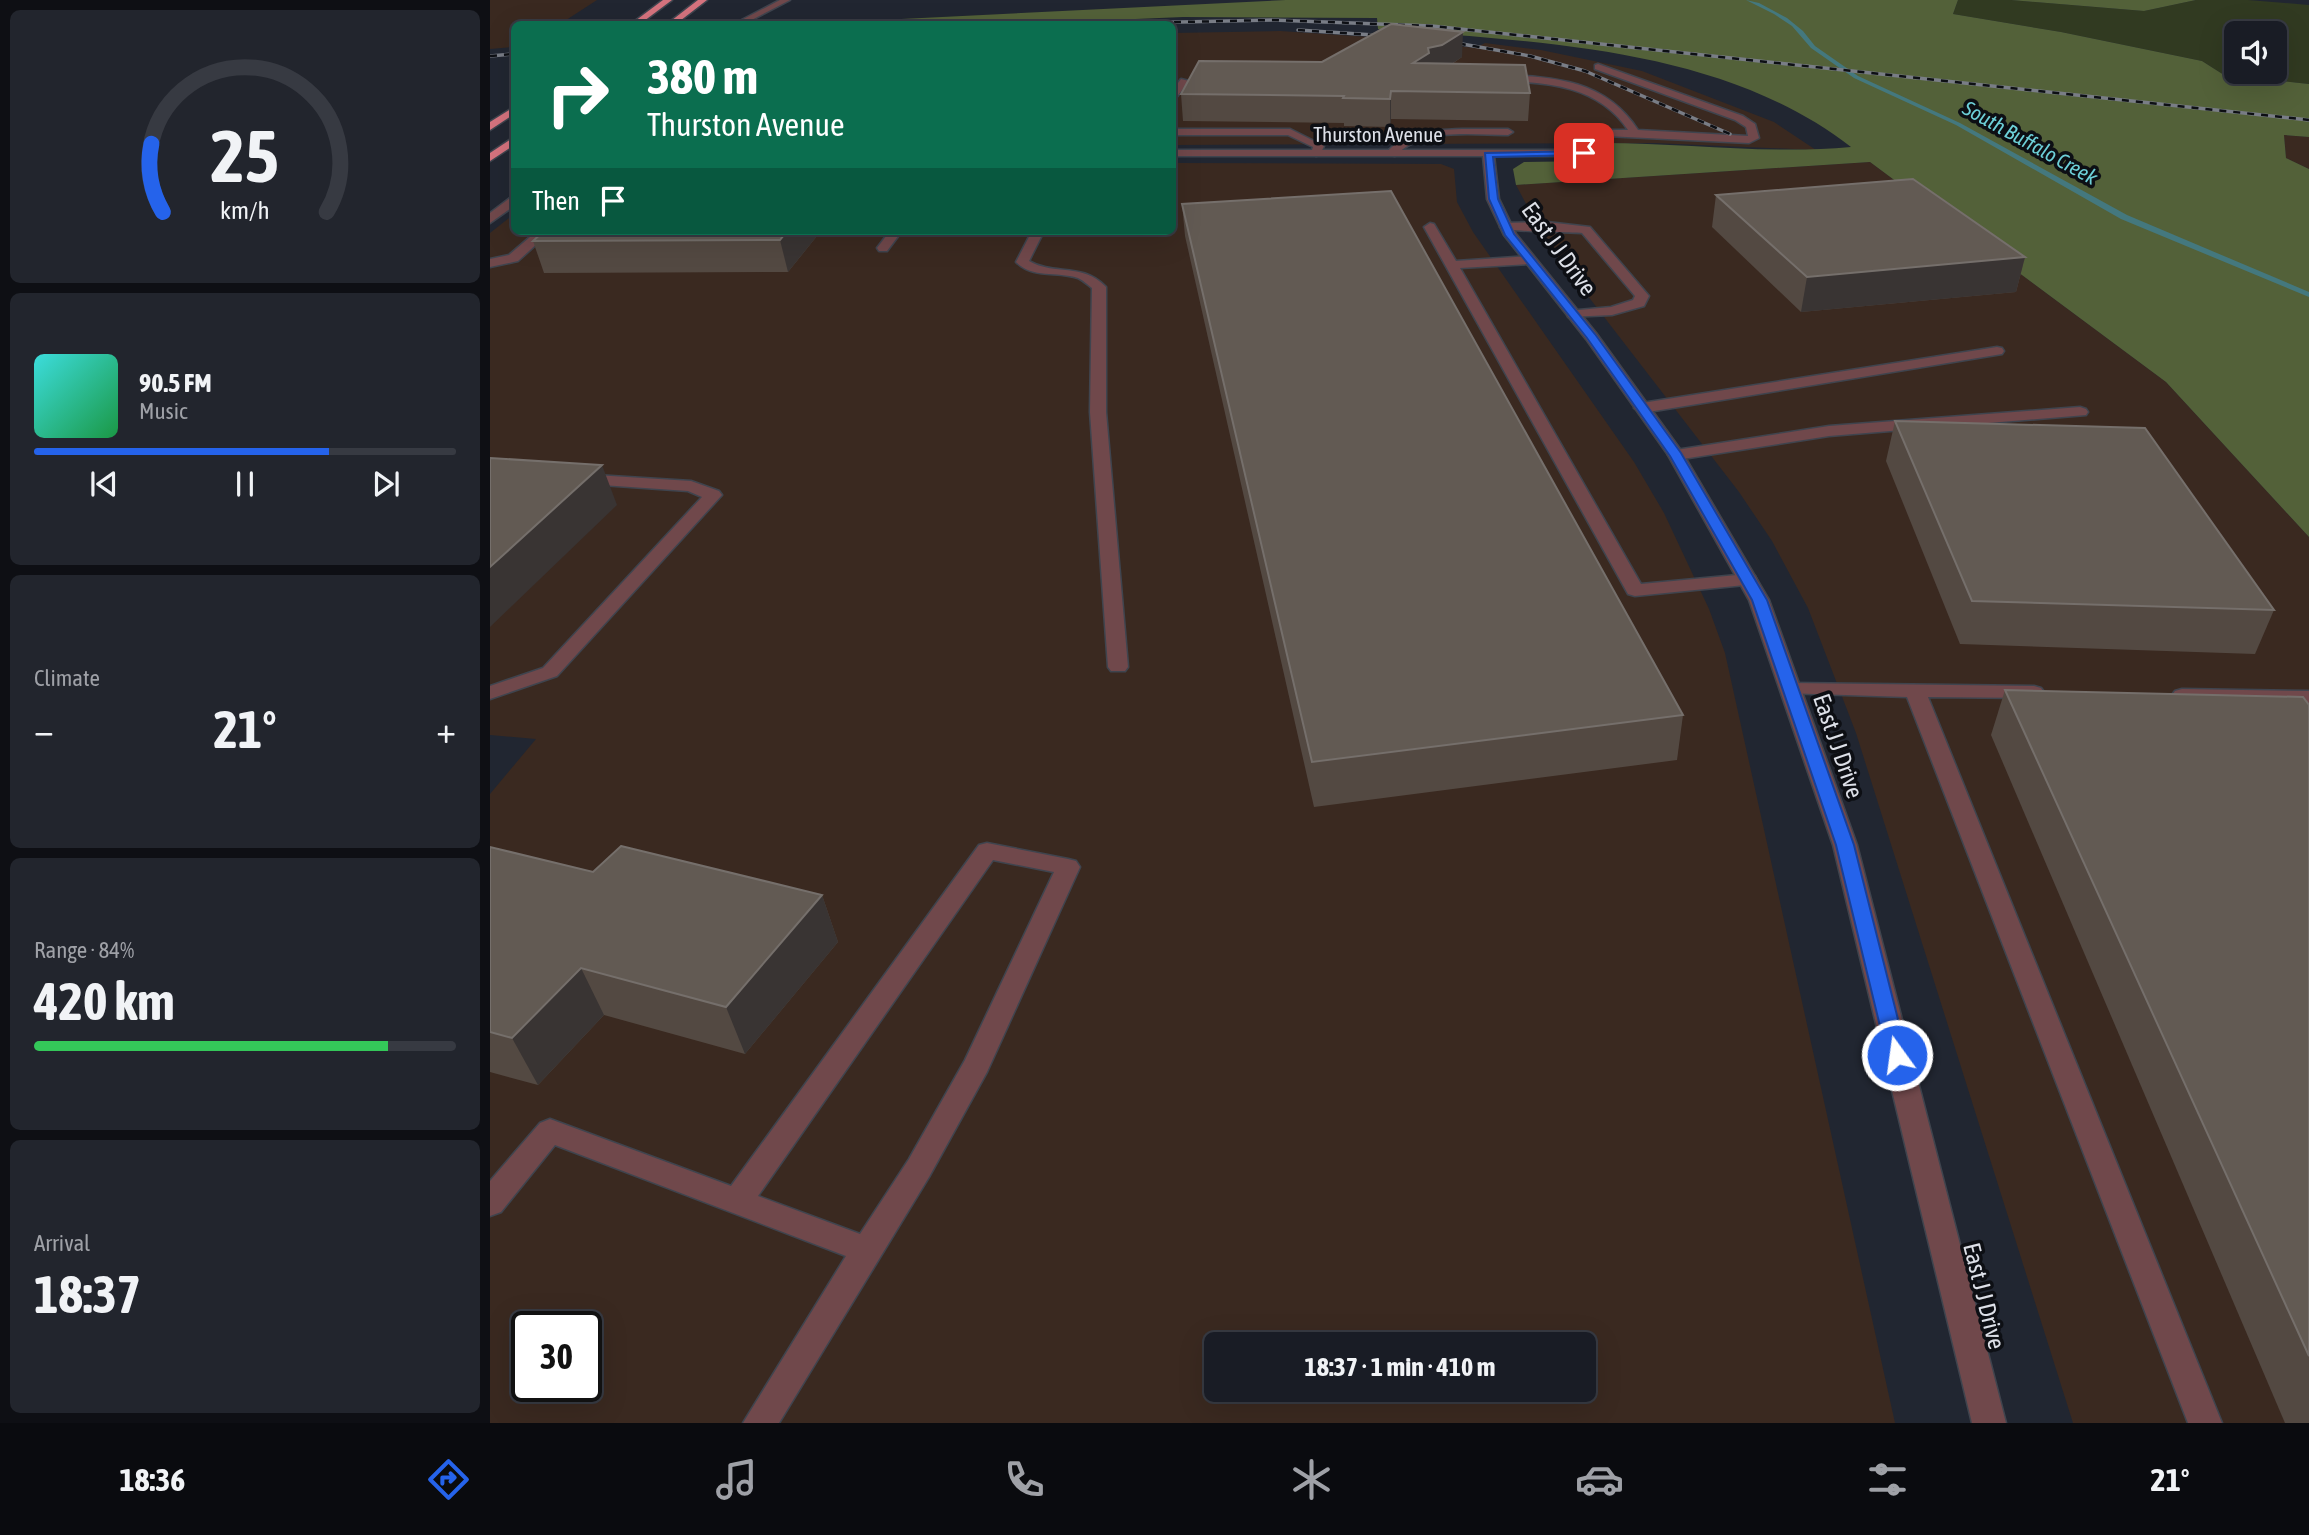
<!DOCTYPE html>
<meta charset="utf-8">
<style>
:root{--surface:#191c25;--page:#22252d;--text:#f1f3f6;--muted:#9fa1a7;--line:#373a42;--accent:#2563eb}
body{margin:0;font-family:"Asap Condensed",sans-serif;background:var(--page);color:var(--text);height:100vh;display:flex;flex-direction:column;font-size:26px;white-space:nowrap}
*{box-sizing:border-box;margin:0}
p{font-size:23px;color:var(--muted)}
.icon{flex:none;width:38px;height:38px;fill:none;stroke:currentColor;stroke-width:2;stroke-linecap:round;stroke-linejoin:round}
.map{position:relative;flex:1;overflow:hidden}
.side{display:flex;flex-direction:column;gap:10px;padding:10px;background:#0e0f14;width:490px}
.side>*{flex:none}
.top-card{position:absolute;left:21px;top:21px;width:665px;height:214px;border-radius:10px;box-shadow:0 7px 28px #0002,0 0 0 2px var(--line);background:#0b6e4f;color:#fff;overflow:hidden}
.controls{position:absolute;left:1734px;top:21px;display:grid;gap:14px}
.controls a{display:grid;place-items:center;width:63px;height:63px;border-radius:10px;background:var(--surface);box-shadow:0 7px 28px #0002,0 0 0 2px var(--line);font-size:35px}
.speed{position:absolute;left:21px;top:1311px;display:flex;gap:14px;font-size:35px;font-weight:700;text-align:center}
.speed>*{display:grid;place-content:center;width:91px;height:91px;border-radius:50%;background:var(--surface);box-shadow:0 7px 28px #0002,0 0 0 2px var(--line);line-height:1}
.speed .limit{border:4px solid #111;border-radius:10px;background:#fff;color:#111}
.pin{position:absolute;display:grid;place-items:center;width:60px;height:60px;color:#fff;margin:-30px;border-radius:14px;box-shadow:0 4px 10px #0006}
.me{position:absolute;width:77px;margin:-38px;rotate:346deg;stroke-linejoin:round;filter:drop-shadow(0 0 5px #0008)}
.turn{display:flex;align-items:center;gap:24px;height:147px;padding:0 21px;font-size:32px}
.turn .icon{width:91px;height:91px;stroke-width:2.5}
.turn b{display:block;font-size:49px;line-height:60px}
.then{display:flex;align-items:center;height:66px;padding:0 21px;background:#0003;gap:14px;font-size:26px}
.big{font-size:52px;font-weight:700;line-height:1.1}
.side .card{flex:1;display:flex;flex-direction:column;justify-content:center;gap:10px;min-width:0;padding:0 24px;border-radius:10px;background:var(--page)}
.side .dial{align-items:center;gap:0}
.dial svg{height:182px;overflow:visible;fill:none;stroke:var(--line);stroke-width:7;stroke-linecap:round;text-anchor:middle}
.dial text{fill:var(--text);stroke:none}
.song{display:flex;align-items:center;gap:21px}
.cover{width:84px;height:84px;border-radius:10px;background:linear-gradient(135deg,hsl(180 70% 55%),hsl(140 70% 35%))}
.played{height:7px;border-radius:4px;background:linear-gradient(90deg,var(--accent) 70%,var(--line) 70%)}
.keys{display:flex;justify-content:space-around;direction:ltr}
.heat{display:flex;justify-content:space-between;align-items:center;font-size:38px;direction:ltr}
.charge{height:10px;border-radius:5px;background:linear-gradient(90deg,#34c759 84%,var(--line) 0)}
.trip{position:absolute;left:714px;top:1332px;width:392px;height:70px;border-radius:10px;background:var(--surface);box-shadow:0 7px 28px #0002,0 0 0 2px var(--line);font-weight:700;line-height:70px;text-align:center}
.tabs{display:flex;height:112px;justify-content:space-around;align-items:center;background:#0a0b0f;color:var(--muted)}
.tabs .icon{width:49px;height:49px}
.tabs .active{color:var(--accent)}
.tabs b{font-size:32px;color:var(--text)}
main{display:flex;flex:1;min-height:0}
.map>svg:first-child{display:block}
.industrial{fill:#3a2920;fill-rule:evenodd}
.green{fill:#313a21;fill-rule:evenodd}
.forest{fill:#536139}
.lines{fill:none;stroke-linecap:round;stroke-linejoin:round}
.stream{fill:#44787e;fill-rule:evenodd}
.lane-casing{stroke:#3f444e;stroke-width:3}
.street-casing{stroke:#3f444e;stroke-width:3}
.highway-casing{stroke:#3f444e;stroke-width:3}
.lane{fill:#70484b;fill-rule:evenodd}
.street{fill:#70484b;fill-rule:evenodd}
.highway{fill:#d5737e;fill-rule:evenodd}
.rail-casing{stroke:#797d86;stroke-width:3.5}
.rail{stroke:#0d0f14;stroke-width:2.5;stroke-dasharray:7;stroke-linecap:butt}
.wall{fill:#534942}
.shaded-wall{fill:#393433}
.building{fill:#625a53;stroke:#756f6b;stroke-width:2}
.route{fill:#2563eb;stroke:#184099;stroke-width:2}
.labels{text-anchor:middle;stroke-width:7;stroke-linejoin:round;paint-order:stroke}
.far-street-label{font-size:21px;fill:#dde0e8;stroke:#0d0f14}
.far-water-label{font-size:21px;font-style:italic;fill:#6dd0d8;stroke:#0d0f14}
.street-label{font-size:24px;fill:#dde0e8;stroke:#0d0f14}
</style>
<main>
<section class="side">
<div class="card dial"><svg viewBox="0 0 100 80">
<path d="M14 69A42 42 0 1 1 86 69"/>
<path d="M14 69A42 42 0 0 1 9 39" stroke="#2563eb"/>
<text x="50" y="56" font-size="32" font-weight="700">25</text>
<text x="50" y="72" font-size="11">km/h</text>
</svg></div>
<div class="card">
<div class="song"><i class="cover"></i><div><b>90.5 FM</b><p>Music</p></div></div>
<div class="played"></div>
<div class="keys"><svg class="icon" aria-label="previous" viewBox="0 0 24 24"><path d="M18 5L8 12l10 7zM5 5v14"/></svg><svg class="icon" aria-label="pause" viewBox="0 0 24 24"><path d="M8 5v14M16 5v14"/></svg><svg class="icon" aria-label="next" viewBox="0 0 24 24"><path d="M6 5l10 7-10 7zM19 5v14"/></svg></div>
</div>
<div class="card"><p>Climate</p>
<div class="heat"><a>−</a><b class="big">21°</b><a>+</a></div>
</div>
<div class="card"><p>Range · 84%</p><b class="big">420 km</b><div class="charge"></div></div>
<div class="card"><p>Arrival</p><b class="big">18:37</b></div>
</section>
<div class="map">
<svg width="1819" height="1423" viewBox="0 0 1819 1423">
<rect width="100%" height="100%" fill="#212631"/>
<g class="industrial">
<path d="M0 0H107L70 24H24V47L0 49Z"/>
<path d="M790 31 910 39 985 48 995 43 1051 50 1152 71 1284 122 1326 150 1165 143 683 145 682 33Z"/>
<path d="M1794 135 1819 137V169L1796 158Z"/>
<path d="M1380 162 1676 382 1819 537V1423H1583L1366 733 1318 608 1282 541 1249 492 1057 243 1026 185Z"/>
<path d="M683 163 951 164 964 169 967 202 983 232 1144 462 1174 513 1219 609 1235 653 1405 1423H0V794L46 739 0 735V233L24 214V231H682ZM37 1326H96V1386H37ZM726 1344H1094V1390H726Z"/>
</g>
<path class="green" d="M1468 0H1521L1654 11 1706 0H1758L1819 5V84L1734 75 1712 61 1571 32 1463 14ZM1746 33H1785V72H1746Z"/>
<g class="forest">
<path d="M796 0H1468L1463 14 1571 32 1712 61 1734 75 1819 84V137L1794 135 1796 158 1819 169V537L1676 382 1380 162 1026 185 1023 169 1034 162 1103 161 1104 143C1189 142 1276 155 1361 147 1231 46 1045 42 888 29L887 18 693 17 527 24H310Z"/>
<path d="M1521 0H1706L1654 11Z"/>
</g>
<g class="lines">
<path class="stream" d="M1256 0 1269 3 1297 18 1313 31 1325 46 1368 76 1470 123 1637 215 1819 292V297L1631 219 1466 125 1364 78 1321 48 1302 26 1284 14Z"/>
<defs>
<g id="lane">
<path d="M1108 64 1253 116 1265 124 1269 138 1259 143 1116 136 1100 140 1099 153 1094 156 1089 153 1091 136 1116 130H1138C1109 86 1058 82 1010 81L1005 78 1010 75C1066 77 1115 80 1148 130L1258 136 1256 127 1245 120 1105 69V65Z"/>
<path d="M691 79 699 81 682 103V91Z"/>
<path d="M682 129H800L834 146 830 155 826 156 821 153 823 147 798 135H682Z"/>
<path d="M972 129H1018L1023 132 1018 135C980 135 933 127 905 156L895 154C915 131 944 130 972 129Z"/>
<path d="M1057 222 1100 227 1159 296 1154 306 1122 315 1078 317V311L1121 307 1143 300 1145 296 1092 233C1078 232 1016 232 1010 227L1016 223Z"/>
<path d="M940 223 944 224 966 261 1040 256 1046 260 1040 264 970 268 1151 584 1258 574 1265 576 1267 580 1265 584 1145 596 1138 594 934 227Z"/>
<path d="M47 231H61L28 261 0 267V259L19 255Z"/>
<path d="M400 231H412L397 251H389L387 248Z"/>
<path d="M542 231H554L539 261C565 276 592 262 616 287V412L638 667 635 671H621L618 667 600 412 602 288C598 285 593 280 588 278 566 271 543 279 526 262Z"/>
<path d="M1507 347 1512 348 1514 351 1512 354 1152 413 1144 408 1152 403Z"/>
<path d="M1590 407 1596 409 1598 412 1596 415 1339 436 1186 460 1178 455 1186 450 1339 426Z"/>
<path d="M89 474 201 481 229 491 232 495 67 676 0 699V686L53 668 212 497 198 491 83 483 81 479 83 475Z"/>
<path d="M1301 683 1544 686 1551 688 1554 692 1551 696 1544 698 1438 697 1732 1423H1698L1417 697 1294 693 1291 689 1294 685Z"/>
<path d="M1692 689 1819 691V703L1685 699 1682 695 1685 691Z"/>
<path d="M497 843 578 859 586 861 590 867 497 1072 439 1177 289 1423H253L356 1256 65 1145 11 1212 0 1216V1181L50 1123 60 1119 241 1186 489 845ZM503 860 564 872 475 1060 419 1159 370 1234 268 1196Z"/>
</g>
<g id="street">
<path d="M290 0H300L254 24H244Z"/>
<path d="M682 150H1094L1099 153 1094 156H1004L1009 199 1026 234 1106 333 1192 452 1279 600 1367 845 1516 1423H1482L1343 845 1259 600 1178 455 1096 339 1014 235 997 199 993 156H682Z"/>
<path d="M20 198H24V206L0 223V213Z"/>
</g>
<g id="highway">
<path d="M173 0H182L150 24H141Z"/>
<path d="M208 0H217L186 24H177Z"/>
<path d="M24 107V114L0 130V122Z"/>
<path d="M24 137V145L0 161V153Z"/>
</g>
</defs>
<use href="#lane" class="lane-casing"/>
<use href="#street" class="street-casing"/>
<use href="#highway" class="highway-casing"/>
<use href="#lane" class="lane"/>
<use href="#street" class="street"/>
<use href="#highway" class="highway"/>
<defs>
<g id="rail">
<path d="M600 24 782 20 942 26 1819 120"/>
<path d="M808 30 899 36"/>
<path d="M955 41 1040 56 1095 71 1240 134"/>
<path d="M0 56 24 54"/>
</g>
</defs>
<use href="#rail" class="rail-casing"/>
<use href="#rail" class="rail"/>
</g>
<g class="wall">
<path d="M972 57 962 64 1040 93 1038 121 901 119 900 127 854 126V123L693 121 691 94 832 62Z"/>
<path d="M1226 195 1535 257 1526 292 1311 312 1222 227Z"/>
<path d="M692 204 1193 715 1187 760 824 807 695 236Z"/>
<path d="M331 231 298 272 54 273 43 241Z"/>
<path d="M1405 421 1784 610 1765 654 1470 644 1396 461Z"/>
<path d="M1515 690 1819 705V1423H1795L1501 735Z"/>
<path d="M0 847 103 872 332 895 348 942 255 1054 114 1015 48 1085 0 1072Z"/>
</g>
<g class="shaded-wall">
<path d="M973 32 972 57 952 70 923 63 938 48Z"/>
<path d="M901 91V119L900 127V99Z"/>
<path d="M297 231H331L298 272 290 240Z"/>
<path d="M1535 257 1526 292 1311 312 1317 277Z"/>
<path d="M112 465 127 505 0 627V567Z"/>
<path d="M332 895 348 942 255 1054 236 1007Z"/>
<path d="M91 968 114 1015 48 1085 22 1038Z"/>
</g>
<g class="building">
<path d="M901 24 973 32 952 45 938 48 939 53 923 63 1035 65 1040 93 901 91 900 99 853 98 854 96 691 94 709 61 832 62Z"/>
<path d="M1423 179 1535 257 1317 277 1226 195Z"/>
<path d="M901 191 1193 715 822 762 692 204Z"/>
<path d="M54 231H297L290 240 43 241Z"/>
<path d="M1405 421 1655 428 1784 610 1482 601Z"/>
<path d="M0 458 112 465 0 567Z"/>
<path d="M1515 690 1813 697 1819 705V1356Z"/>
<path d="M131 846 332 895 236 1007 91 968 22 1038 0 1032V847L103 872Z"/>
</g>
<path class="route" d="M1094 151 1097 155 1003 157 1008 199 1024 234 1105 334 1191 453 1277 600 1364 845 1417 1055 1414 1061 1407 1063 1400 1061 1397 1055 1346 845 1262 600 1180 456 1097 338 1015 235 999 199 995 153Z"/>
<g class="labels">
<g class="far-street-label">
<text x="888" y="142">Thurston Avenue</text>
</g>
<g class="far-water-label">
<text transform="translate(1540 143) rotate(29)" y="7">South Buffalo Creek</text>
</g>
<g class="street-label">
<text transform="translate(1069 249) rotate(54)" y="8">East J J Drive</text>
<text transform="translate(1348 746) rotate(71)" y="8">East J J Drive</text>
<text transform="translate(1494 1296) rotate(76)" y="8">East J J Drive</text>
</g>
</g>
</svg>
<div class="controls">
<a><svg class="icon" aria-label="sound" viewBox="0 0 24 24"><path d="M4 9h4l5-4v14l-5-4H4zM17 9q2 3 0 6"/></svg></a>
</div>
<div class="speed"><div class="limit">30</div></div>
<div class="pin" style="left:1094px;top:153px;background:#d93025"><svg class="icon" aria-label="arrive" viewBox="0 0 24 24"><path d="M6 21V4h12l-3 4 3 4H6"/></svg></div>
<svg class="me" style="left:1407px;top:1055px" viewBox="-20 -20 40 40"><circle r="17" fill="#2563eb" stroke="#fff" stroke-width="3"/><path d="M0-11L8 9 0 5-8 9z" fill="#fff"/></svg>
<div class="trip">18:37 · 1 min · 410 m</div>
<div class="top-card">
<div class="turn"><svg class="icon" aria-label="right" viewBox="0 0 24 24"><path d="M7 20v-9h11M14 6l5 5-5 5"/></svg><div><b>380 m</b>Thurston Avenue</div></div>
<div class="then">Then<svg class="icon" aria-label="arrive" viewBox="0 0 24 24"><path d="M6 21V4h12l-3 4 3 4H6"/></svg></div>
</div>
</div>
</main>
<nav class="tabs">
<b>18:36</b>
<svg class="icon active" aria-label="directions" viewBox="0 0 24 24"><path d="M12 3l9 9-9 9-9-9zM9 14v-3h6M13 9l2 2-2 2"/></svg>
<svg class="icon" aria-label="music" viewBox="0 0 24 24"><path d="M9 18V5l10-2v13"/><circle cx="6" cy="18" r="3"/><circle cx="16" cy="16" r="3"/></svg>
<svg class="icon" aria-label="phone" viewBox="0 0 24 24"><path d="M5 4h4l2 5-3 2q2 4 5 5l2-3 5 2v4C11 20 4 13 5 4z"/></svg>
<svg class="icon" aria-label="climate" viewBox="0 0 24 24"><path d="M12 3v18M4 7l16 10M4 17L20 7"/></svg>
<svg class="icon" aria-label="car" viewBox="0 0 24 24"><path d="M5 17H2v-5l4-1 3-4h7l3 4 3 1v5h-3M9 17h6M6 11h13"/><circle cx="7" cy="17" r="2"/><circle cx="17" cy="17" r="2"/></svg>
<svg class="icon" aria-label="filters" viewBox="0 0 24 24"><path d="M4 7h16M4 17h16"/><circle cx="9" cy="7" r="2"/><circle cx="15" cy="17" r="2"/></svg>
<b>21°</b>
</nav>
